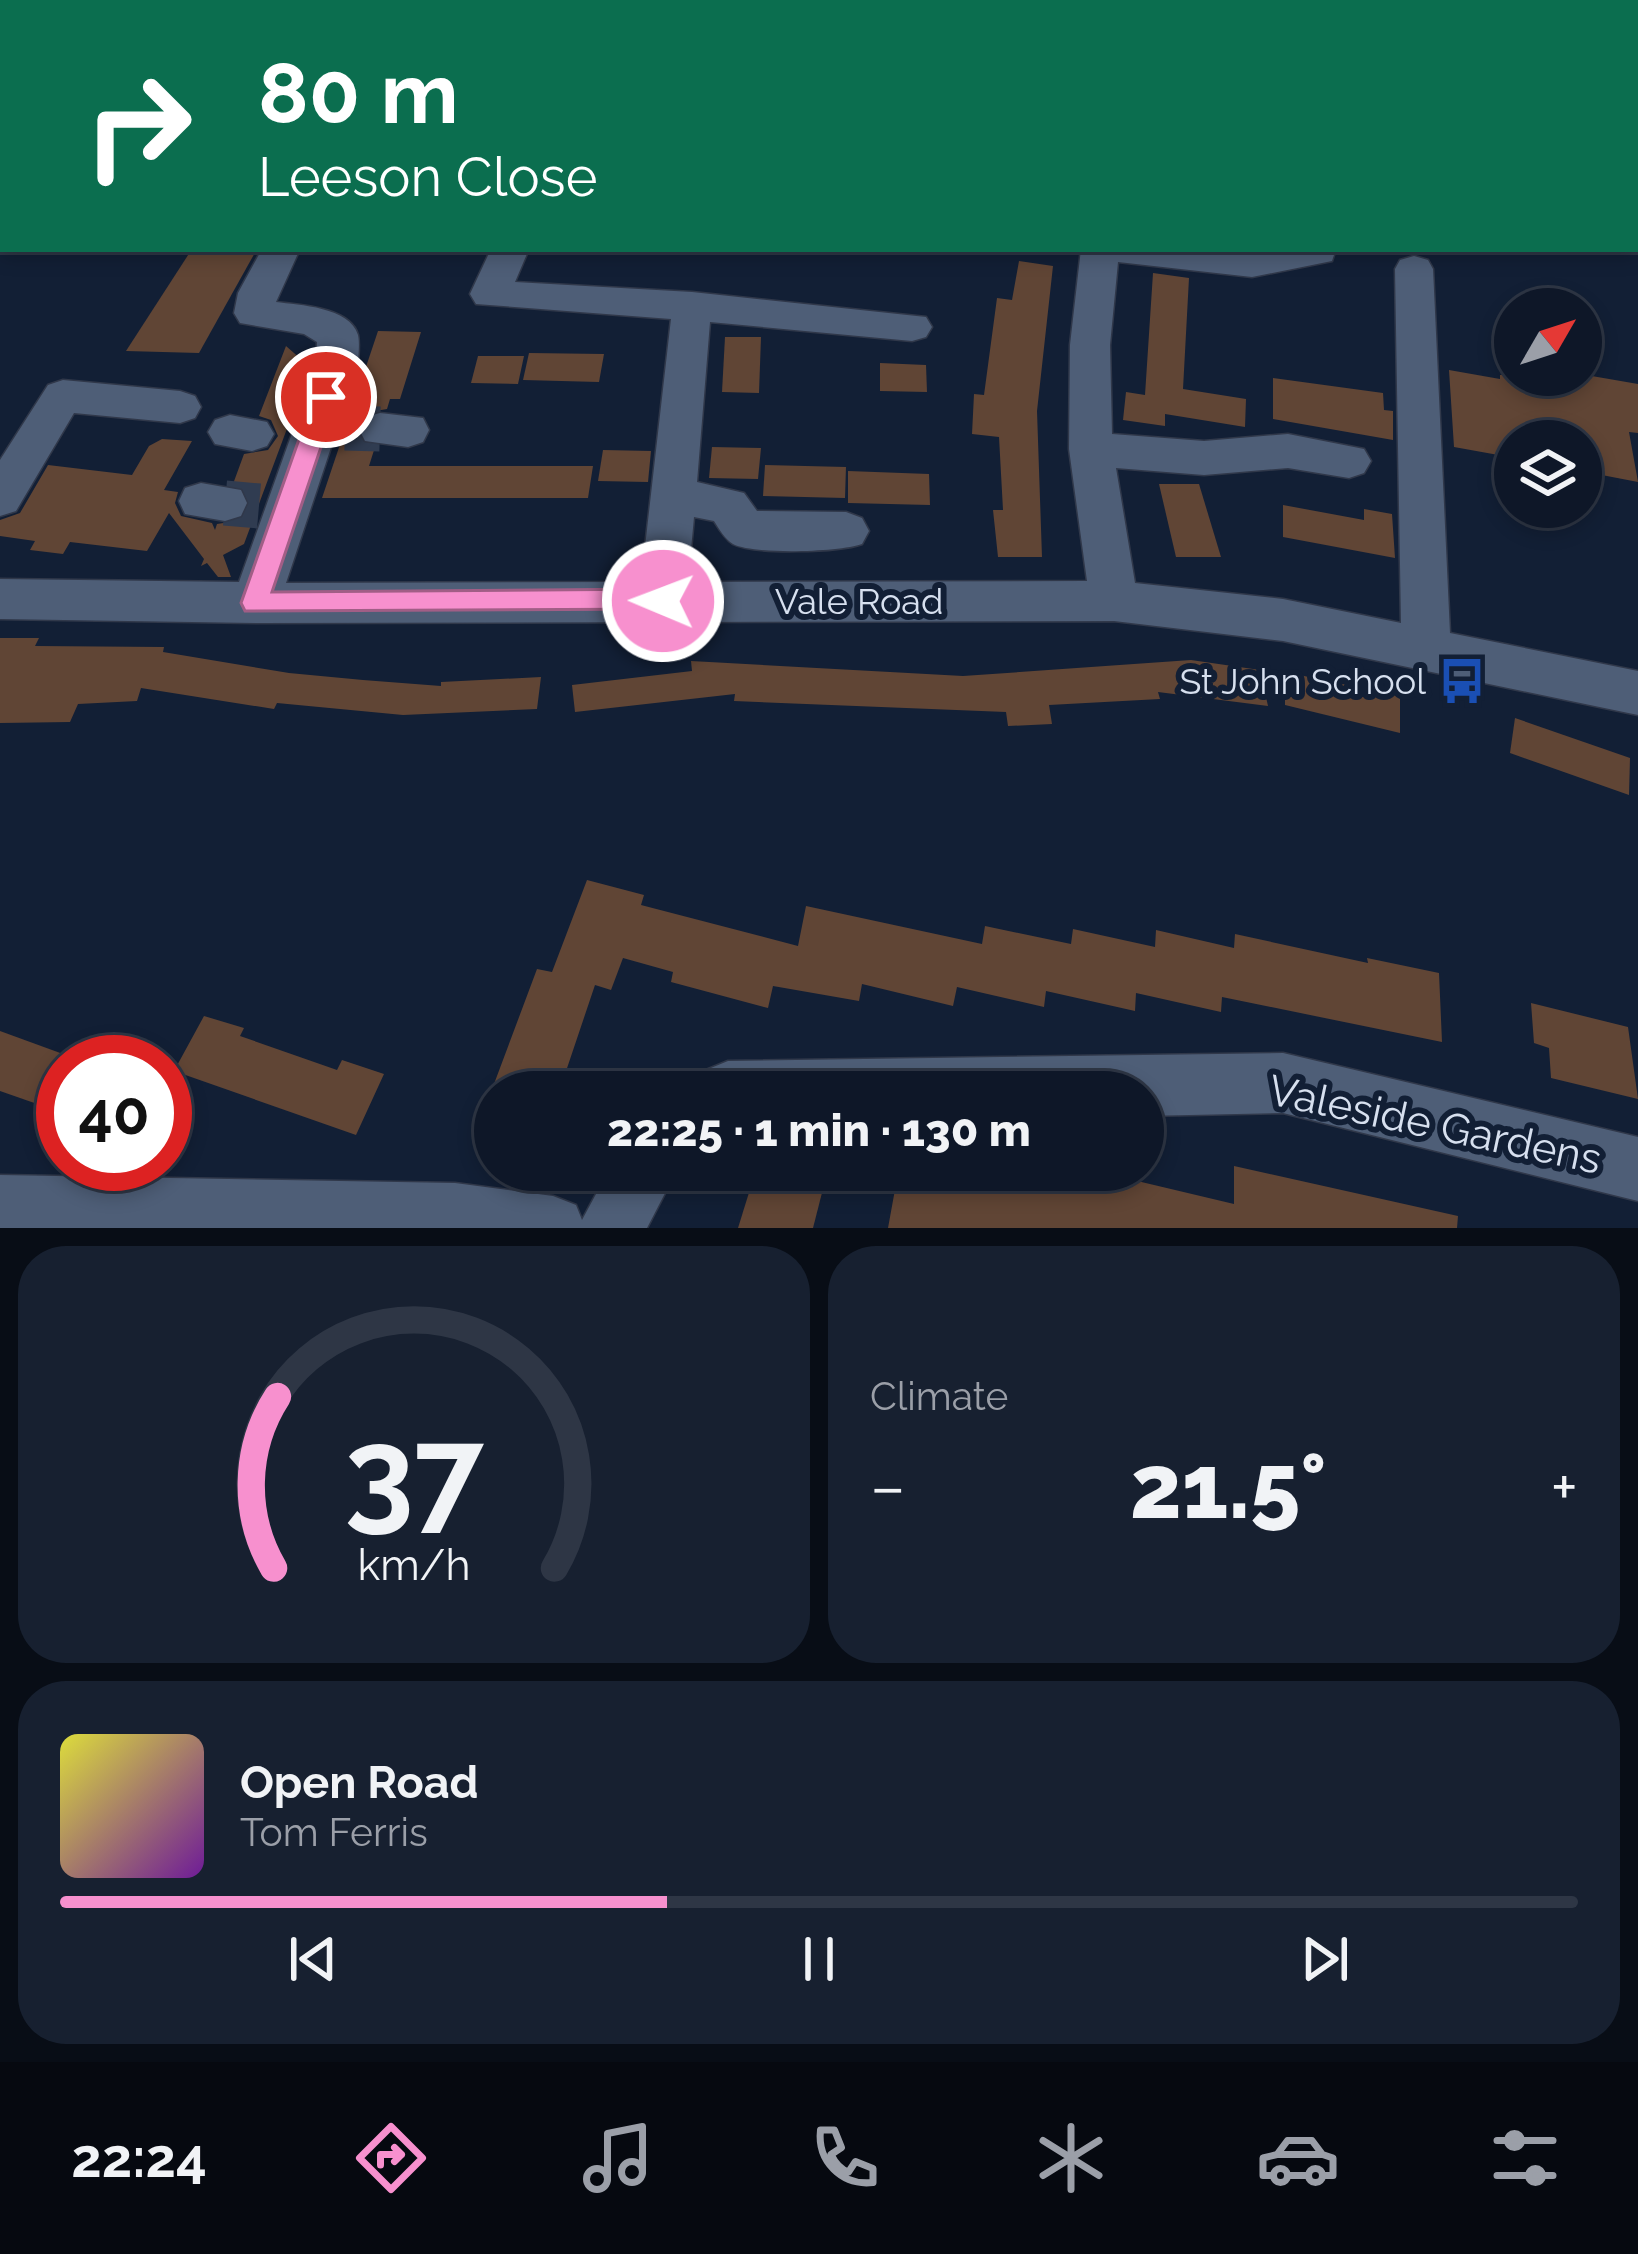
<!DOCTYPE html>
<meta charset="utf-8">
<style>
:root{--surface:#0e1728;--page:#172030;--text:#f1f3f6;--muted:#9b9fa8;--line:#2e3645;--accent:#f790ce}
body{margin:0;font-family:Raleway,sans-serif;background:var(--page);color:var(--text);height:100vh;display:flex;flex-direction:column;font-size:45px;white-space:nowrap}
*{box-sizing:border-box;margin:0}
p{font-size:39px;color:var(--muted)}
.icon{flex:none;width:66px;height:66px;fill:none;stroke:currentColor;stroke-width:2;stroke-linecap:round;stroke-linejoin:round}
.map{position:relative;height:1228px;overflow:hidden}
.side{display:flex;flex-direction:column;gap:18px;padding:18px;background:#080d16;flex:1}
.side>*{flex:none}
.top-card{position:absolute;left:0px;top:0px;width:1638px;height:252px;box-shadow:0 6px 18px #0003,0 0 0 3px var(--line);background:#0b6e4f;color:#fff;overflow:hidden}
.needle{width:78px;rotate:51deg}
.buttons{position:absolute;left:1494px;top:288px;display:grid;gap:24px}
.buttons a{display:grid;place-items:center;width:108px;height:108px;border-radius:50%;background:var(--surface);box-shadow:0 6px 18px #0003,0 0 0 3px var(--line);font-size:60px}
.speed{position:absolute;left:36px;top:1035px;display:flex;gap:24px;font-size:60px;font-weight:700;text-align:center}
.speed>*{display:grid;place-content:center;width:156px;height:156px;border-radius:50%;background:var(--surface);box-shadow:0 6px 18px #0003,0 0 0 3px var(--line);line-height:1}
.speed .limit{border:18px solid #d22;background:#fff;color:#111}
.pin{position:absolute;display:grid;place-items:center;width:102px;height:102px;color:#fff;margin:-51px;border:6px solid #fff;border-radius:50%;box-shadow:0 3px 12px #0007}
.me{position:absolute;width:132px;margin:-66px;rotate:271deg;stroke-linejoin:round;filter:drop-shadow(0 0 9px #0008)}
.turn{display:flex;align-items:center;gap:42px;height:252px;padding:0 60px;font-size:54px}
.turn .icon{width:156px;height:156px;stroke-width:2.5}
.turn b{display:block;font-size:84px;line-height:102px}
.big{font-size:90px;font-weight:800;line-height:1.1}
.side .tile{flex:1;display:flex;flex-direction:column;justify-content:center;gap:18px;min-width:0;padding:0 42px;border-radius:48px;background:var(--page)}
.side .dial{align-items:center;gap:0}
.dial svg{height:312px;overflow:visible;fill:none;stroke:var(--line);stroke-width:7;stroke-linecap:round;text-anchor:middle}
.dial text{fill:var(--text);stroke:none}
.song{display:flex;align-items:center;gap:36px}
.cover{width:144px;height:144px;border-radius:18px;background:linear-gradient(135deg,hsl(60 70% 55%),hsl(280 70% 35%))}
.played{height:12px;border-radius:6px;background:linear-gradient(90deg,var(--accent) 40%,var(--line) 40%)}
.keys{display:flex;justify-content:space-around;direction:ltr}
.heat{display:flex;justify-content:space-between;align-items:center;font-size:66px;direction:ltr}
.side .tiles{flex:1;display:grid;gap:18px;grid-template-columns:1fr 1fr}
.tile:last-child{grid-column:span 2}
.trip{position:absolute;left:474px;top:1071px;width:690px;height:120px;border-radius:60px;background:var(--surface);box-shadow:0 6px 18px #0003,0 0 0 3px var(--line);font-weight:800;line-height:120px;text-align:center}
.tab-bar{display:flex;height:192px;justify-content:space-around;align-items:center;background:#060910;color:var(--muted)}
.tab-bar .icon{width:84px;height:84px}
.tab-bar .current{color:var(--accent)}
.tab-bar b{font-size:54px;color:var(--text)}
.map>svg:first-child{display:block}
.building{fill:#604535}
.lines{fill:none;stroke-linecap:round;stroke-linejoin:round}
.minor-tunnel{stroke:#303c51;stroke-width:45;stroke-dasharray:45 22;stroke-linecap:butt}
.minor-casing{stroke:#30384a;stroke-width:3}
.minor{fill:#4e5e77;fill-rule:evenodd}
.route{fill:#f790ce;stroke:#a15e86;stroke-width:3}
.labels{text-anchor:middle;stroke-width:12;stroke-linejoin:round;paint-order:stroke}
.street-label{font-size:36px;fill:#d7e0ef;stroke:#121f35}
.poi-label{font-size:36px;fill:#d7e0ef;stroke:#121f35;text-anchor:end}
.near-street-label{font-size:42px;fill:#d7e0ef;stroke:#121f35}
</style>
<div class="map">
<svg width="1638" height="1228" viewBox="0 0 1638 1228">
<rect width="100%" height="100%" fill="#121f35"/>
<g class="building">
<path d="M192 249H257L199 353 126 351Z"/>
<path d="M1019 261 1053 266 1037 411 1042 557H998L993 510H1003L999 437 972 434 974 394 984 395 997 298 1012 300Z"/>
<path d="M1153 273 1189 278 1183 389 1246 399 1245 427 1165 414V426L1123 420 1126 392 1145 395Z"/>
<path d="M378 331 421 332 400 399H390L387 409 364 413 355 427 361 443 375 447 369 466H593L588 498H322Z"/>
<path d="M725 337H761L759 393 722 392Z"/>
<path d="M286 346 310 367 244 544 223 555 231 577H218L207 563 201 566 204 559 169 513 147 551 70 542 63 554 30 550 35 541 0 536V520L20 513 48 465 132 475 149 446 162 439 192 441 164 490 178 492 175 503 181 516 212 523 215 530 217 524 242 520 251 501 245 488 233 484 244 454 268 450 278 436 271 420 259 416Z"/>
<path d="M529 353 604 354 599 382 523 380Z"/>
<path d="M478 356H524L518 384 471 383Z"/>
<path d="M880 363 926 365 927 392 880 391Z"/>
<path d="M1449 370 1500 379V375H1586L1638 384V433L1629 432 1638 482 1581 471V441H1515V458L1454 447Z"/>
<path d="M1273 378 1383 393 1384 410 1393 411V440L1273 419Z"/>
<path d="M712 447 761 448 758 479 709 478Z"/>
<path d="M603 450 651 451 648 482 598 481Z"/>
<path d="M765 465 846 467 845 498 763 496Z"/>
<path d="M848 471 929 474 930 505 848 503Z"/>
<path d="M1159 484H1199L1221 557H1176Z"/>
<path d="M1283 505 1364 520V509L1392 514 1395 558 1283 537Z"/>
<path d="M0 638H39L35 646 164 647 163 652 289 673 363 680 441 686V682L541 677 537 709 403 715 277 703 274 709 141 688 137 701 78 704 70 722 0 723Z"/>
<path d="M1191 660 1260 670 1268 706 1158 692 1160 699 1049 705 1052 724 1008 726 1006 712 734 701 735 694 575 712 572 685 692 671 691 661 963 676Z"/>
<path d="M1285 672 1400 696V733L1285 705Z"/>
<path d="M1515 718 1630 758 1629 795 1510 753Z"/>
<path d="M587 880 644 895 641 905 798 946 806 906 982 944 985 926 1071 944 1073 929 1155 947 1156 930 1234 948 1235 934 1368 963 1367 958 1439 973 1442 1042 1222 997 1221 1012 1136 993 1135 1011 1046 991 1044 1007 957 987 953 1006 862 984 859 1001 773 986 768 1008 671 982 673 972 623 958 611 990 595 985 559 1092H491L537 969 552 972Z"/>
<path d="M1531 1003 1628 1027 1638 1099 1551 1078 1549 1048 1534 1043Z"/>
<path d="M204 1016 244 1028 240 1036 337 1070 342 1060 384 1074 356 1135 174 1071Z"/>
<path d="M0 1031 63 1054V1113L0 1091Z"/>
<path d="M1234 1166 1458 1216 1457 1228H888L898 1173 971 1193 972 1172 1065 1194 1068 1170H1091L1234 1204Z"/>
<path d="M756 1170H791L825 1181 813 1228H738Z"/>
</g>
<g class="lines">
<g class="minor-tunnel">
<path d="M345 428 380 429"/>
<path d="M225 503 259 506"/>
</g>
<defs>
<g id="minor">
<rect x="1396" y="0" width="32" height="3"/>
<rect x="0" y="46" width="3" height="20"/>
<path d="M262 249H300L276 302C299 305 350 307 358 335 360 344 358 357 358 366L286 583 641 582 671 319 476 304 470 294 491 249H529L515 282 692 292 926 317 932 327 926 337 912 341 710 322 697 482 744 493 757 511 846 512 862 518 869 531 862 544C840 552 754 555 733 544 725 539 719 529 714 521L694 517 688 582 1087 581 1069 449 1070 345 1081 249H1336L1332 261 1252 277 1118 262 1110 345 1112 434 1204 441 1288 434 1364 449 1371 461 1364 473 1349 478 1288 468 1204 475 1116 468 1135 583 1283 599 1401 623 1395 269 1400 260 1414 256 1428 260 1433 269 1450 633 1638 671V715L1283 641 1114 621 255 623 0 619V579L239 582 316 366 317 342 304 334 240 323 234 313 238 293Z"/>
<path d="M63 380 180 391 195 396 201 407 195 418 180 423 74 413 16 511 0 516V460L48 385Z"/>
<path d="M380 413 423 418 429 430 423 442 408 447 365 441 359 429 365 417Z"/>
<path d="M230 415 267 422 274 434 267 446 252 451 215 444 208 432 215 420Z"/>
<path d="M201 483 241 490 247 503 241 516 225 521 185 514 179 501 185 488Z"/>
<path d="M1283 1053 1638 1137V1201L1283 1113 1143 1116V1092H697L706 1070 728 1061Z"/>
<path d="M609 1170H677L647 1228H0V1175L455 1183 553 1196 576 1205 582 1220Z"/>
</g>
</defs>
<use href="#minor" class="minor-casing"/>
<use href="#minor" class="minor"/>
</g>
<path class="route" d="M326 388 338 397 272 592 663 589 673 593 677 601 673 609 245 611 241 603 314 397Z"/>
<defs>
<symbol id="bus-bare" viewBox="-9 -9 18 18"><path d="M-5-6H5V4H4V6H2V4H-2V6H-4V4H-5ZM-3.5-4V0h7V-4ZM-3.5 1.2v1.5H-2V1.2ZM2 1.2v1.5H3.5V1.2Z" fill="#1a4fb4" stroke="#121f35" stroke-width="2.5" paint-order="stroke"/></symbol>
</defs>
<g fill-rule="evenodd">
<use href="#bus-bare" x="1429" y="648" width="66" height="66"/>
</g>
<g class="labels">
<g class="street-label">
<text x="859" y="614">Vale Road</text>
</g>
<g class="poi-label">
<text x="1426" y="694">St John School</text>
</g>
<g class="near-street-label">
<text transform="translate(1435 1124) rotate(12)" y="15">Valeside Gardens</text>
</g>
</g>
</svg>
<div class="buttons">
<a><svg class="needle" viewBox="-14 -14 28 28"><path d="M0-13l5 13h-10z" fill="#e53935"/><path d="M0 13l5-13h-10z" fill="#9b9fa8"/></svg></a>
<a><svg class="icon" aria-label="layers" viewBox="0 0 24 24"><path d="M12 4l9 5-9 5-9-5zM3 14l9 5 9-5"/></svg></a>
</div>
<div class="speed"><div class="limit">40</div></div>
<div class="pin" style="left:326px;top:397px;background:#d93025"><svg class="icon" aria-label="arrive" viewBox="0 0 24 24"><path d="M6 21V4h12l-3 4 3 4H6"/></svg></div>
<svg class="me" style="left:663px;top:601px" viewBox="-20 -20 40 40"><circle r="17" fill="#f790ce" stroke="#fff" stroke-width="3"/><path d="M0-11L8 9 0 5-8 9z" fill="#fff"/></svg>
<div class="trip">22:25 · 1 min · 130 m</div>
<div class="top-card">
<div class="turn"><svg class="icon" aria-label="right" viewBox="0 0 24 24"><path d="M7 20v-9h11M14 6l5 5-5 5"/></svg><div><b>80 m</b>Leeson Close</div></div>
</div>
</div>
<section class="side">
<div class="tiles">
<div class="tile dial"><svg viewBox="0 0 100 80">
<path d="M14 69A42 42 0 1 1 86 69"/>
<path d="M14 69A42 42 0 0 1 15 25" stroke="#f790ce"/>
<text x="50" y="56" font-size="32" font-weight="700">37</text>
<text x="50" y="72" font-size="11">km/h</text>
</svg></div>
<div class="tile"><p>Climate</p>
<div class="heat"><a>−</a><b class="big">21.5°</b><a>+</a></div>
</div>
<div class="tile">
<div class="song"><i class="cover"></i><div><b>Open Road</b><p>Tom Ferris</p></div></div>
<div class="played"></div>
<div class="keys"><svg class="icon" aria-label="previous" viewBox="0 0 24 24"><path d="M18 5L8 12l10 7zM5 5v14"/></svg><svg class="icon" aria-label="pause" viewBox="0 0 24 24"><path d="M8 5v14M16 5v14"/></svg><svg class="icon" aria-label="next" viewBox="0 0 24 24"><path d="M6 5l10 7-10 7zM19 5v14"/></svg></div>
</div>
</div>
</section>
<nav class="tab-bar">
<b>22:24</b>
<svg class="icon current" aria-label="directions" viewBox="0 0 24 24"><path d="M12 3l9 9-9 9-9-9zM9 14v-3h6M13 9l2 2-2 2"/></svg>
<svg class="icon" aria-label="music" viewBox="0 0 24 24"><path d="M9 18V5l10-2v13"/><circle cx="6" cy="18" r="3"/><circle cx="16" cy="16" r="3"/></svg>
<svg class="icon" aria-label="phone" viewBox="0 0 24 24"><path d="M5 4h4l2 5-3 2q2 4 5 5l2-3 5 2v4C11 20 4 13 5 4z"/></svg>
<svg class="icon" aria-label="climate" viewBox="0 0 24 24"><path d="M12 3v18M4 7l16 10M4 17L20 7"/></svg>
<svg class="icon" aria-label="car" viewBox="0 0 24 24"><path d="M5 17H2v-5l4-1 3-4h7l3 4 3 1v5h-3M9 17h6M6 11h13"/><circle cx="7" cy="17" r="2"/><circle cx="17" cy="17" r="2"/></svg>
<svg class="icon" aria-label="filters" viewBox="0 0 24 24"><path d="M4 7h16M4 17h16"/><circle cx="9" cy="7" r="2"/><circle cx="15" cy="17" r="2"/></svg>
</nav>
